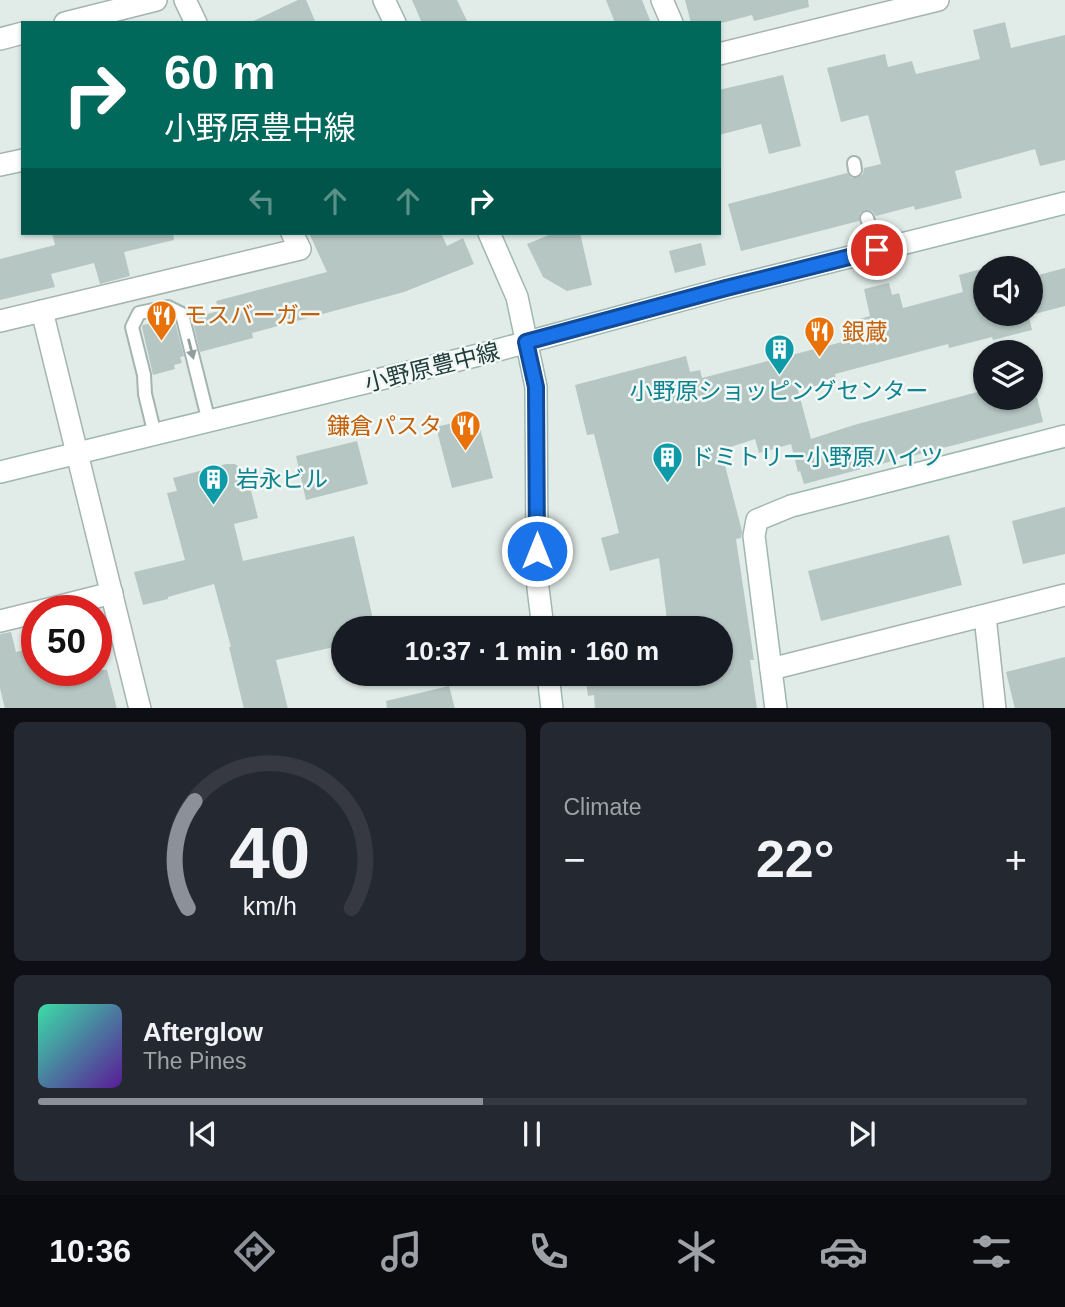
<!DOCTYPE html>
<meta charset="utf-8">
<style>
:root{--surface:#171b24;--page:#242831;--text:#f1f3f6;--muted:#9ea1a6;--line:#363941;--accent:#8c9099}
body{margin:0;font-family:Helvetica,"Noto Sans JP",sans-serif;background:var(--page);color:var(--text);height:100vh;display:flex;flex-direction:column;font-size:26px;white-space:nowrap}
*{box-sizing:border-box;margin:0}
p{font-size:23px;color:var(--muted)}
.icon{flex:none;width:38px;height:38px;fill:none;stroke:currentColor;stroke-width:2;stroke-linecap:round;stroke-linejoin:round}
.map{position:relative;height:708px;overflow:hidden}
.drawer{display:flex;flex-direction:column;gap:14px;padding:14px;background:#0d0f14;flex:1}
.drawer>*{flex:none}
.hud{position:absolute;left:21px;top:21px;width:700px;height:214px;border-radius:0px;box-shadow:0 2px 5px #0004;background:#00695c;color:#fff;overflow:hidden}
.fabs{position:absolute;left:973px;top:256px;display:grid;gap:14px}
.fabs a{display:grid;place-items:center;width:70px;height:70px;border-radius:50%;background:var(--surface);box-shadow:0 2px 5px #0004;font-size:35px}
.speed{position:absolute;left:21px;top:595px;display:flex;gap:14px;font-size:35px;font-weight:700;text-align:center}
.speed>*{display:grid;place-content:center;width:91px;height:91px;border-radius:50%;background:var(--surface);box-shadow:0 2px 5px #0004;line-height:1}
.speed .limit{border:10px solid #d22;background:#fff;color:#111}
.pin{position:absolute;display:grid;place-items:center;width:60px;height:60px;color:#fff;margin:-30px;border:4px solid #fff;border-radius:50%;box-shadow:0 2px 7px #0007}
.me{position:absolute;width:77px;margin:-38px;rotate:0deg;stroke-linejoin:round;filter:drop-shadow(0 0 5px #0008)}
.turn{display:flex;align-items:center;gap:24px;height:147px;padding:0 28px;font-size:32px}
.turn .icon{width:91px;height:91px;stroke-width:2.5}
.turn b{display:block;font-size:49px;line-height:60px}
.lanes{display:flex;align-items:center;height:66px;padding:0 28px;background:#0003;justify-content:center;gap:35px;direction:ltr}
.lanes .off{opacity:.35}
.big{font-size:52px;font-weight:700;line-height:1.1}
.drawer .tile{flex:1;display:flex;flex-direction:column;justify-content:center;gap:10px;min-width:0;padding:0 24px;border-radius:10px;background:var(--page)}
.drawer .dial{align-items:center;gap:0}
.dial svg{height:182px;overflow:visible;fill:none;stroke:var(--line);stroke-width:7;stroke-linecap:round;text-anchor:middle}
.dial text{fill:var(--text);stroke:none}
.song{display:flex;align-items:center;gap:21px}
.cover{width:84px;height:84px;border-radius:10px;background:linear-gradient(135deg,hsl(160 70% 55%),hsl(270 70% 35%))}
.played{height:7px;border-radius:4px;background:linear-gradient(90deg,var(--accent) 45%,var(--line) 45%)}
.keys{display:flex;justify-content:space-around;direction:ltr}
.heat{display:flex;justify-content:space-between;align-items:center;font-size:38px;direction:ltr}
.drawer .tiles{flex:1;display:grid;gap:14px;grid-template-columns:1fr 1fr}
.tile:last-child{grid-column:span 2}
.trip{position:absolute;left:331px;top:616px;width:402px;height:70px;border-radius:35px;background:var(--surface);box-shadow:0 2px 5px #0004;font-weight:700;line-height:70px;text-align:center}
.dock{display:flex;height:112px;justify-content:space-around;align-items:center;background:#090b0e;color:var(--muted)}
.dock .icon{width:49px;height:49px}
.dock .current{color:var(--accent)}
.dock b{font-size:32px;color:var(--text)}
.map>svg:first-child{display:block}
.building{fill:#b6c6c2}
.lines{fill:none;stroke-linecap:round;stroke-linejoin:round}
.lane-casing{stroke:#a4b4b0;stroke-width:16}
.street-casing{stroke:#a4b4b0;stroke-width:24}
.secondary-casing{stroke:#9fb7b2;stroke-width:24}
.lane{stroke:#fff;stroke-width:12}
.street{stroke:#fff;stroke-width:21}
.secondary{stroke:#fff;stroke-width:21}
.oneway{fill:#909e9c}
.route-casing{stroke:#114b97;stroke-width:18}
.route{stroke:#1a73e8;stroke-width:12}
.labels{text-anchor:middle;stroke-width:5;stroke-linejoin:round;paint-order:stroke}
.food-label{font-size:23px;fill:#c56008;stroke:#f1f8f6;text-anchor:start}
.street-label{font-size:23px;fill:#213c39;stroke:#f1f8f6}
.culture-label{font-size:23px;fill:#0d838f;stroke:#f1f8f6;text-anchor:start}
</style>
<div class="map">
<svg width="1065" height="709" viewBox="0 0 1065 709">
<rect width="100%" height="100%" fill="#e1ece8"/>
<g class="building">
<path d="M298 0H306L316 23H249Z"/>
<path d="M412 0H457L468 23H422Z"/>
<path d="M606 0H642L651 23H615Z"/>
<path d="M685 0H808L809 7 754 21 752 15 722 23H691Z"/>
<path d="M1005 22 1011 48 1065 35V160L1040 166 1035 149 955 171 962 198 915 210 914 206 876 216 872 211 865 210 860 213 859 221 741 251 728 204 847 173 851 178H857L863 174 864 168 881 164 868 115 841 122 827 68 885 54 888 67 912 61 916 74 980 59 973 30Z"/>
<path d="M783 75 801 146 769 154 761 124 719 135V90Z"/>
<path d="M52 233H173L174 240 124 252 130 276 100 284 94 263 51 274 55 287 0 300V259L55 245Z"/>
<path d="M309 233H441L447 246 463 238 474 264 404 292 252 333 253 338 200 352 192 318 219 311 216 301 327 272Z"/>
<path d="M554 233H580L592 285 567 291 543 277 527 244Z"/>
<path d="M701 243 706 265 675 273 669 251Z"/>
<path d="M985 268V313H1028L1032 330 993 340 992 337 949 348 948 344 835 374 836 381 798 390 811 439 854 425 985 390V397H1037L1043 422 804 484 800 471 798 472 791 444 759 453 755 439 721 450 742 531 741 538 736 539 754 660H750L757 709H595L594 695 588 696 585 674H658L660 682 721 674V628H668L659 558 610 571 601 538 619 533 594 434 587 435 575 385 686 356 690 372 700 370 702 378 850 340 846 323 870 316 864 289 889 283 892 295 899 293 903 308 963 292 959 275Z"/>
<path d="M1065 268V306L1031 315V277Z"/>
<path d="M170 319 172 323 175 322 184 356 180 357 182 363 174 365 175 369 153 375 142 327 143 325Z"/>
<path d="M477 417 493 478 452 488 436 427Z"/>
<path d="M357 441 368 484 306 500 296 456Z"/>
<path d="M226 464H235L242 469 247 475 258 518 234 524 243 561 354 536 375 628H343V645L276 660 288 709H244L229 647H231L214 584 168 597V599L143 605 134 572 185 560 167 493 177 491 173 478Z"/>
<path d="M1065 507V554L1023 564 1012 521Z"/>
<path d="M949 535 962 585 821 621 808 571Z"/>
<path d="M11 632 16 652 37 647V670H107L117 709H5L0 688V634Z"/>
<path d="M1065 657V709H1015L1006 672Z"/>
<path d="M449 686 455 709H387L386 701Z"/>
</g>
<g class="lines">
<defs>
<g id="lane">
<path d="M854 163 855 170"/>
<path d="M867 218 877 250"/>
<path d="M155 435 145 394 144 375 132 327 139 313 168 307 182 314 209 422"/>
</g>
<g id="street">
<path d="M185 0 196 23"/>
<path d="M662 0 672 23"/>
<path d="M65 23 156 0"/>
<path d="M0 39 23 33"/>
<path d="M719 54 938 0"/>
<path d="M0 165 23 160"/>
<path d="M42 311 140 709"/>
<path d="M0 321 300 249 292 233"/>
<path d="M41 611 112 593"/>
<path d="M985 616 995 709"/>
<path d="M0 621 37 612"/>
<path d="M771 669 1065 595"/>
</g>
<g id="secondary">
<path d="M384 0 395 23"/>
<path d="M489 233 517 297 536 387 537 551 538 588 543 628"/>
<path d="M0 472 487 353 726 288 1065 203"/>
<path d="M548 674 552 709"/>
<path d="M776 709 754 536 757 520 791 506 1065 436"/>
</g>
</defs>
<use href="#lane" class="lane-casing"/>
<use href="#street" class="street-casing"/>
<use href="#secondary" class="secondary-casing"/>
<use href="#lane" class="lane"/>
<use href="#street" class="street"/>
<use href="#secondary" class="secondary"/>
</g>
<defs><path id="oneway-solid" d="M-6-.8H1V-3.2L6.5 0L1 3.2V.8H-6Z" transform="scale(1.75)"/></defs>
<use class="oneway" href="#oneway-solid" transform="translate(191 349) rotate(76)"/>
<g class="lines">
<defs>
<path id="route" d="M537 551 536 387 526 342 726 288 877 250"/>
</defs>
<use href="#route" class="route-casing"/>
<use href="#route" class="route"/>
</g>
<defs>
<symbol id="restaurant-pin" viewBox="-11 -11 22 30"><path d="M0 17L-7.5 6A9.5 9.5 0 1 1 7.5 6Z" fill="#e8710a" stroke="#f1f8f6"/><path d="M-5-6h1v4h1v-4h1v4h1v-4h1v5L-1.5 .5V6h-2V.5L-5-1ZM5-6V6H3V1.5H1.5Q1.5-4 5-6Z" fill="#fff"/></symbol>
<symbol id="building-pin" viewBox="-11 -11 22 30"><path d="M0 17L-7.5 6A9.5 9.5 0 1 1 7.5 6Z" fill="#0f9aa8" stroke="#f1f8f6"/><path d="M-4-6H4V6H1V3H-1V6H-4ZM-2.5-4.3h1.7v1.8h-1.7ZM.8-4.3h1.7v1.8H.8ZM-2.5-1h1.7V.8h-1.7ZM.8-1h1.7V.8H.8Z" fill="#fff"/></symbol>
</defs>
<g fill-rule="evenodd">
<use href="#restaurant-pin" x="144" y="298" width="35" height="47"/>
<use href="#restaurant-pin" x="802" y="314" width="35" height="47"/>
<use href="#building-pin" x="762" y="332" width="35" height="47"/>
<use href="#restaurant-pin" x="448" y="408" width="35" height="47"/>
<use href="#building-pin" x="650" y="440" width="35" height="47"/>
<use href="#building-pin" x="196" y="462" width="35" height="47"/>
</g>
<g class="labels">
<g class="food-label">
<text x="184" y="323">モスバーガー</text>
<text x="842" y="340">銀蔵</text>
<text x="442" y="434" text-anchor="end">鎌倉パスタ</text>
</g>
<g class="street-label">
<text transform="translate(432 367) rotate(-14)" y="8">小野原豊中線</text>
</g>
<g class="culture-label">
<text x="779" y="399" text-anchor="middle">小野原ショッピングセンター</text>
<text x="691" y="465">ドミトリー小野原ハイツ</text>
<text x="236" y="487">岩永ビル</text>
</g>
</g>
</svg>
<div class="fabs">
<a><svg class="icon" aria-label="sound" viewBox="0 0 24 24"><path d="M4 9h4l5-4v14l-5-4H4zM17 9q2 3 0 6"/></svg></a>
<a><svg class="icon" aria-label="layers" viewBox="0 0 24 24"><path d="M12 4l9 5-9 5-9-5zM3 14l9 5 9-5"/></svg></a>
</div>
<div class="speed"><div class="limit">50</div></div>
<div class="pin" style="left:877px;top:250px;background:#d93025"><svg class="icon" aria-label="arrive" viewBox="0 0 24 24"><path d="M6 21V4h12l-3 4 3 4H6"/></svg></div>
<svg class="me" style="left:537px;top:551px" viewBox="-20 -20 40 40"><circle r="17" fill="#1a73e8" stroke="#fff" stroke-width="3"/><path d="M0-11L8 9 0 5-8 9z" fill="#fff"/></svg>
<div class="trip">10:37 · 1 min · 160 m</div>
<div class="hud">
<div class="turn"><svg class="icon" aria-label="right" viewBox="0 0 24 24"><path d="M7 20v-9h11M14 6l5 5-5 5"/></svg><div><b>60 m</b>小野原豊中線</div></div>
<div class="lanes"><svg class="icon off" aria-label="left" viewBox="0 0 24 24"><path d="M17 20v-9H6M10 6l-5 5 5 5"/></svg><svg class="icon off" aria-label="ahead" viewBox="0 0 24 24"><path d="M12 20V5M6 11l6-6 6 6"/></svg><svg class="icon off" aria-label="ahead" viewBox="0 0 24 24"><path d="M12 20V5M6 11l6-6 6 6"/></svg><svg class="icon" aria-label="right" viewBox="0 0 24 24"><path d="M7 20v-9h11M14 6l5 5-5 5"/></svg></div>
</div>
</div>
<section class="drawer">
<div class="tiles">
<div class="tile dial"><svg viewBox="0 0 100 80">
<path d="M14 69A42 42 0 1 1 86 69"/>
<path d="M14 69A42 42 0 0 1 17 22" stroke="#8c9099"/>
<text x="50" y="56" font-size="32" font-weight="700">40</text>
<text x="50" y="72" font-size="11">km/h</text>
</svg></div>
<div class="tile"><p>Climate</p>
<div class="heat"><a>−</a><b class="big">22°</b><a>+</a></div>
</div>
<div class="tile">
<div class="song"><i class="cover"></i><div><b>Afterglow</b><p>The Pines</p></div></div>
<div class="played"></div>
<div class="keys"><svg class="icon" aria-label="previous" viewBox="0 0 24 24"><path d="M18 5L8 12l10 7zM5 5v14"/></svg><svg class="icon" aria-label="pause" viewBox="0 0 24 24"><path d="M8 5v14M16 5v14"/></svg><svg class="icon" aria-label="next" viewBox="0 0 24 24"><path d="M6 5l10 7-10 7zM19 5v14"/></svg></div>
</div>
</div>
</section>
<nav class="dock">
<b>10:36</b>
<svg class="icon current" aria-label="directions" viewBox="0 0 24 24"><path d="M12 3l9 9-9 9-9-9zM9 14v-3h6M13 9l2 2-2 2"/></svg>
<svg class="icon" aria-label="music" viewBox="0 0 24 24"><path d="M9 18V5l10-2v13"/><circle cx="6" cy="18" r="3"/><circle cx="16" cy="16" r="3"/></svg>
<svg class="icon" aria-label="phone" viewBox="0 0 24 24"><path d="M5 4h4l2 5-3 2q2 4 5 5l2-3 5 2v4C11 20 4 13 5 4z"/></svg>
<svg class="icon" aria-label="climate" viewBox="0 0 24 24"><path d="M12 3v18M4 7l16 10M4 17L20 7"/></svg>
<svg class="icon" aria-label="car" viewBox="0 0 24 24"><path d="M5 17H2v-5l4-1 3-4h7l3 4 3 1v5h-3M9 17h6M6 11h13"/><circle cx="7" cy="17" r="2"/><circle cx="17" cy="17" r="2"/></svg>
<svg class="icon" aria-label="filters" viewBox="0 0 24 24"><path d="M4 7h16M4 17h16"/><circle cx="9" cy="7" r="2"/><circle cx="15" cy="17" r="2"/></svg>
</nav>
